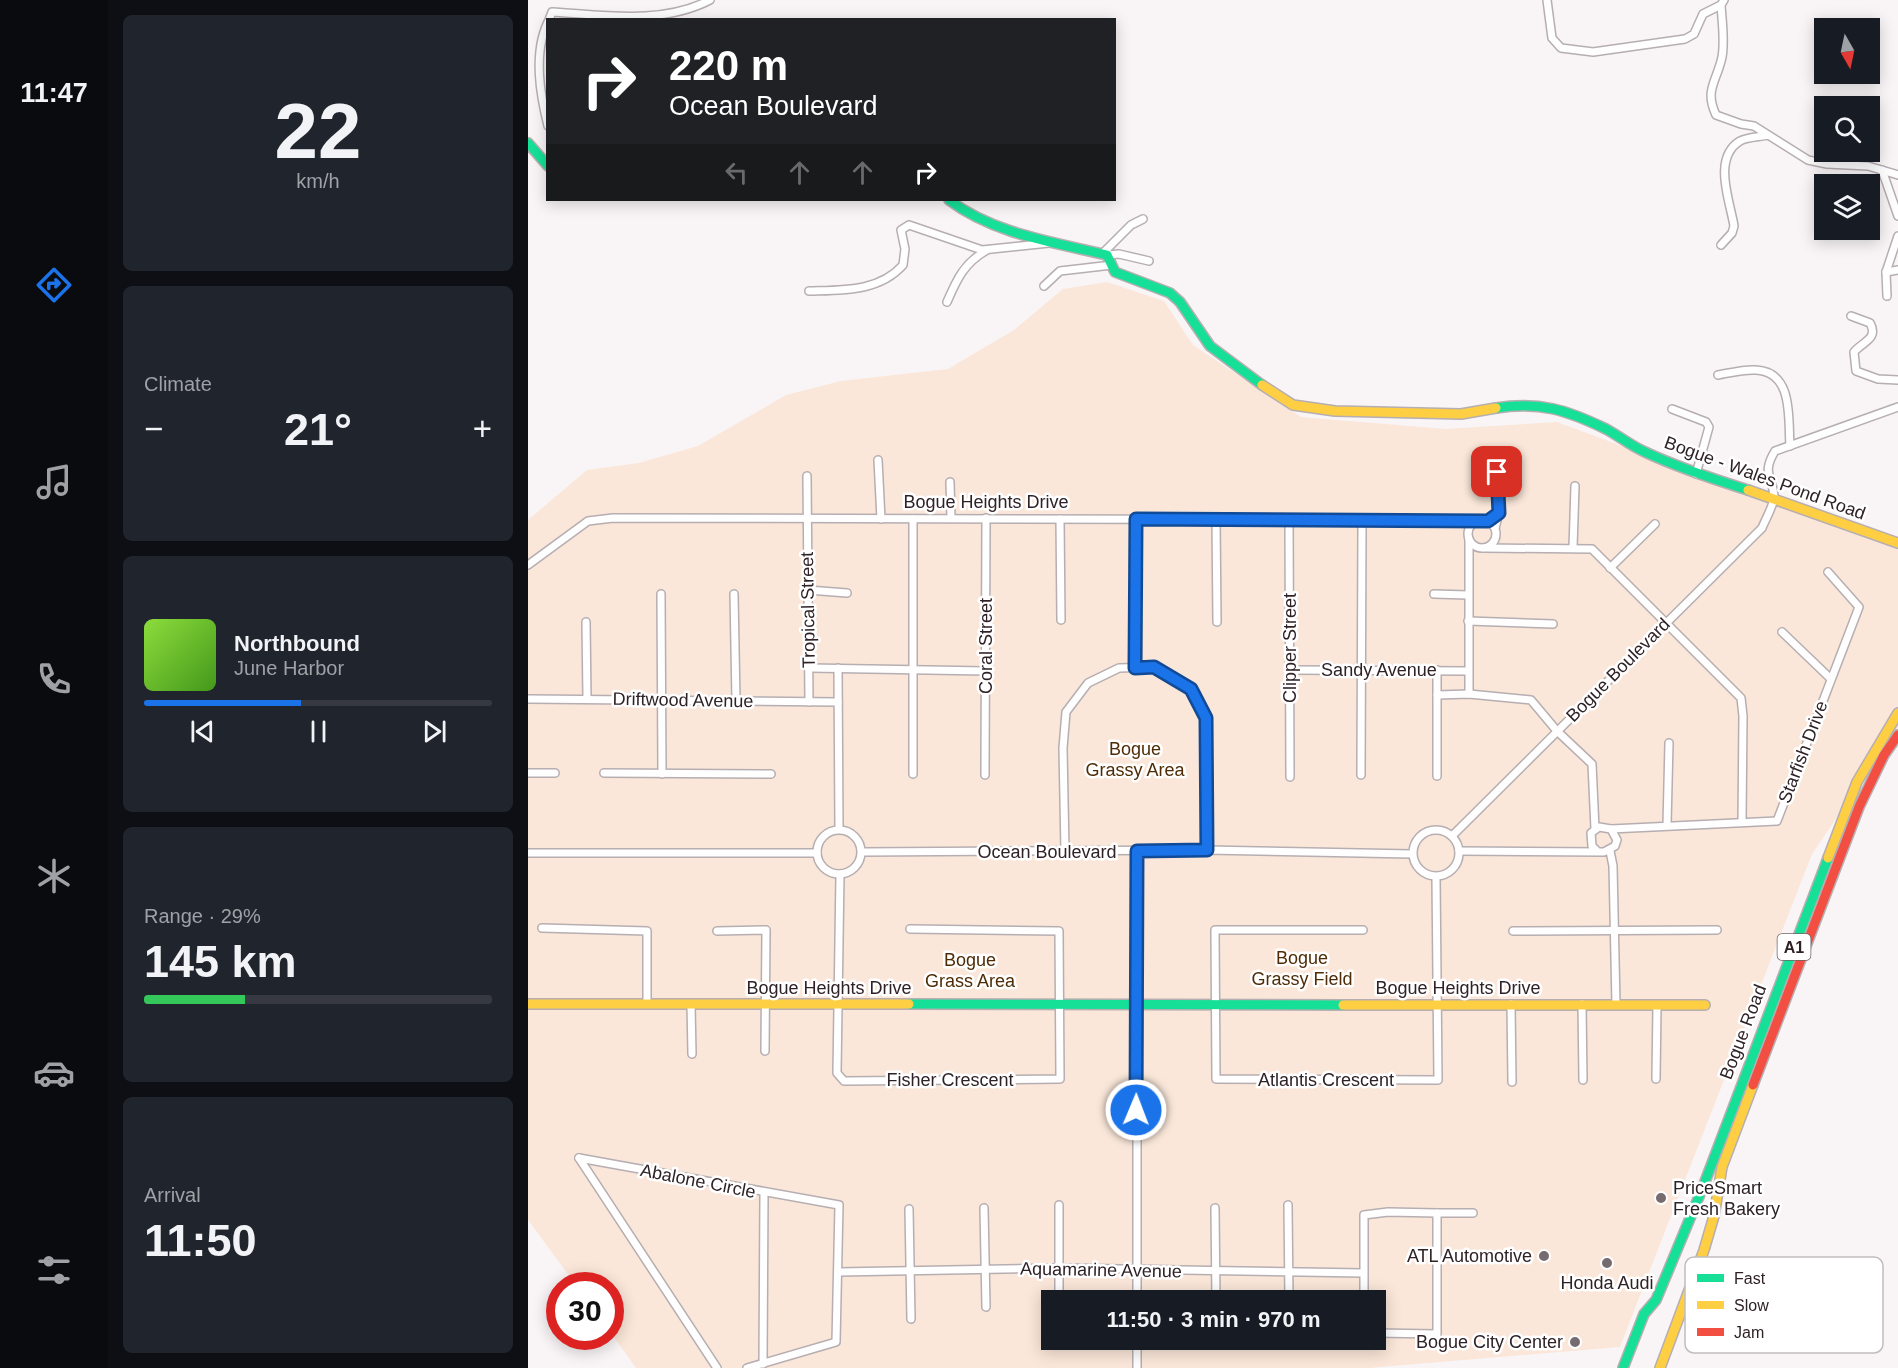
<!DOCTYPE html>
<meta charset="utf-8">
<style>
:root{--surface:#171b24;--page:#20242c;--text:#f1f3f6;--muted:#9ea1a6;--line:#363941;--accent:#1a73e8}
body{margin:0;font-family:Arial,sans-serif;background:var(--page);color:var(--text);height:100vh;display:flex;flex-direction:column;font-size:22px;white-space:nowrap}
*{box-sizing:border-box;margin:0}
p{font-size:20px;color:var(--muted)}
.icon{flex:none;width:33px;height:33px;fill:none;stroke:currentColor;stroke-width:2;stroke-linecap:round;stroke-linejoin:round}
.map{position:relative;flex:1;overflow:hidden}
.panel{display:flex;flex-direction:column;gap:15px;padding:15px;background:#0d0f14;width:420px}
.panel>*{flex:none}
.banner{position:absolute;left:18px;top:18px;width:570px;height:183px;border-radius:0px;box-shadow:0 3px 15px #0003;background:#202124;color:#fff;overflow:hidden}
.needle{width:39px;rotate:171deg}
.fabs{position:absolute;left:1286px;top:18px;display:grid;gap:12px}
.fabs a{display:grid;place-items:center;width:66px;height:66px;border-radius:0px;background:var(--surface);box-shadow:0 3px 15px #0003;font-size:30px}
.speed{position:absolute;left:18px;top:1272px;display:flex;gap:12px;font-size:30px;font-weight:700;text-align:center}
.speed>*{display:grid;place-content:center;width:78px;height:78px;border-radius:50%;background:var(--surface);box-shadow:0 3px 15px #0003;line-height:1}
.speed .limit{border:9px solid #d22;background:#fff;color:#111}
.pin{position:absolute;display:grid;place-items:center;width:51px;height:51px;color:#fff;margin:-26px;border-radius:12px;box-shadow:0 3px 9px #0006}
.me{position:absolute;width:66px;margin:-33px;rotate:1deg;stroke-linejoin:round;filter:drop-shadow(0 0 4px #0008)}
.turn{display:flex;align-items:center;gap:21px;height:126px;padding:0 24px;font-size:27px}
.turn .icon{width:78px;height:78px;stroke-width:2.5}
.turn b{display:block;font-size:42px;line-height:51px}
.lanes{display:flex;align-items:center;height:57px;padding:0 24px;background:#0003;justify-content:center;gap:30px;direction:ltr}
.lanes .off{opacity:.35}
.big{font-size:45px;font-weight:600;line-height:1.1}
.panel .card{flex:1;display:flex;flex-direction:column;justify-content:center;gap:9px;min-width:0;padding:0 21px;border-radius:9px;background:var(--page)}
.panel .dial{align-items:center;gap:0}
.dial b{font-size:78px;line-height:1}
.song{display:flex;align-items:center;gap:18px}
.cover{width:72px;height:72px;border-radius:9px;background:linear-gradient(135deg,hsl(90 70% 55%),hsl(100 70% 35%))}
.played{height:6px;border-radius:3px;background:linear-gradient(90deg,var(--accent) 45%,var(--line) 45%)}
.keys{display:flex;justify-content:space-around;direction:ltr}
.heat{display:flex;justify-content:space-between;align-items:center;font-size:33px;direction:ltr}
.charge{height:9px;border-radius:4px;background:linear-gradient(90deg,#34c759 29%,var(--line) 0)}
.trip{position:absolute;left:513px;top:1290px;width:345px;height:60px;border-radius:0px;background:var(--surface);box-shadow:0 3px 15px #0003;font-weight:600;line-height:60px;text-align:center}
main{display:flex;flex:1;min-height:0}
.tabs{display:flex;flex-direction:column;width:108px;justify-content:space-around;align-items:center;background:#090b0e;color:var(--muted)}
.tabs .icon{width:42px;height:42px}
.tabs .on{color:var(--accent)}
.tabs b{font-size:27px;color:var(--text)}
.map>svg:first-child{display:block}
.green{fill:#fae7d9;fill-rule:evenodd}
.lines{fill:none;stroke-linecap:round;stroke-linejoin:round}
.street-casing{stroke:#b6aeb1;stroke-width:10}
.fast-casing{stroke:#b6aeb1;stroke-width:12}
.slow-casing{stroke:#b6aeb1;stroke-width:12}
.jam-casing{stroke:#b6aeb1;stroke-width:12}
.street{stroke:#fefefe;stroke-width:7}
.fast{stroke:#16e098;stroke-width:9}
.slow{stroke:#ffcf43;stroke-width:9}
.jam{stroke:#f24e42;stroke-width:9}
.route-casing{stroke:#114b97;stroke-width:15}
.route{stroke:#1a73e8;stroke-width:10}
.poi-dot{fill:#766c6f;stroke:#fff;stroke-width:2}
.labels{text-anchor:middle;stroke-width:5;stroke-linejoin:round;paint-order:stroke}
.shield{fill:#fff;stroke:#6d6467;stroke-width:1.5}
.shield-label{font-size:16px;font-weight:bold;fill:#2f2226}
.street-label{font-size:18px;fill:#2f2226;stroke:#fff}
.park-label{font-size:18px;fill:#4f2c06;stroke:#fff}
.poi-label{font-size:18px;fill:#2f2226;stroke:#fff;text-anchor:end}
.key{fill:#fff;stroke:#c1bdbe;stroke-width:1.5}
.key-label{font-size:16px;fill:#2f2226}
</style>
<main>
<nav class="tabs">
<b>11:47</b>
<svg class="icon on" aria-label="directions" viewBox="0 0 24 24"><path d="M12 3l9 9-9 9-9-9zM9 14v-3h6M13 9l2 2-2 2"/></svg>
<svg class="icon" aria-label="music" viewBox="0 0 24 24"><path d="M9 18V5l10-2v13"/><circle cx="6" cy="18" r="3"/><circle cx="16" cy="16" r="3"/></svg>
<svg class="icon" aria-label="phone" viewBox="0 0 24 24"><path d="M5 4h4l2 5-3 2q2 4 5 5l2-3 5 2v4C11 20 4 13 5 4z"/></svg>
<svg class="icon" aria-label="climate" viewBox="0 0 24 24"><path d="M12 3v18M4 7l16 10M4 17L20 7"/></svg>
<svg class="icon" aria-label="car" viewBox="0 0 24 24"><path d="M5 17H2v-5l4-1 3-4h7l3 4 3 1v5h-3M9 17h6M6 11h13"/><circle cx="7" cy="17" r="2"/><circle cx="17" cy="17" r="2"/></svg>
<svg class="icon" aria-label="filters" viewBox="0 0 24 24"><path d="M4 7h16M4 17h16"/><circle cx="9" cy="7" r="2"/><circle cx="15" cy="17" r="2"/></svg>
</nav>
<section class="panel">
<div class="card dial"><b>22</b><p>km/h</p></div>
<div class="card"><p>Climate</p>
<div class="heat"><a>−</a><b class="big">21°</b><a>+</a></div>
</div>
<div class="card">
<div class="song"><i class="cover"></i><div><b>Northbound</b><p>June Harbor</p></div></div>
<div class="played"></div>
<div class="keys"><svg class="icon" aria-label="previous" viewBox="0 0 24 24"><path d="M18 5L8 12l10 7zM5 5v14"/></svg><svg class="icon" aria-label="pause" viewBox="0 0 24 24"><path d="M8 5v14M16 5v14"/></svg><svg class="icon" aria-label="next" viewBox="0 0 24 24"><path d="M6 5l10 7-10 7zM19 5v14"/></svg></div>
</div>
<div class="card"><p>Range · 29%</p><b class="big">145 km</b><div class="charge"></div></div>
<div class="card"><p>Arrival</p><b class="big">11:50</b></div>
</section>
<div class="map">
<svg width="1370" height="1368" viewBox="0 0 1370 1368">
<rect width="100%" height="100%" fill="#f9f5f6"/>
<path class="green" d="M579 282 636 301 665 345 773 417 918 429 1029 422 1370 548V728L1284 854 1092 1347 841 1368H108L83 1333 82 1286 48 1285 0 1220V520L59 470 111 463 170 446 258 395 313 381 420 369 486 330 535 289ZM524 1300H848V1340H524Z"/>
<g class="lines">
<defs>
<g id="street">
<path d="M1019 0 1024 38 1033 48 1065 52 1157 39 1166 34 1175 14 1193 5"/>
<path d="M1196 0 1193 5C1194 21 1197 41 1194 57 1189 81 1176 90 1188 115L1213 124 1226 126 1280 160 1299 164 1340 166 1370 175"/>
<path d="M21 20 24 12C76 15 134 25 182 0"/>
<path d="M20 22C5 53 12 94 20 126"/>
<path d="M1354 170 1370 216"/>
<path d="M1193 245 1204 233 1206 226C1202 201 1184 158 1212 141 1219 137 1232 137 1240 135"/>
<path d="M575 253 603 225 615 219"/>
<path d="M579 255 591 254 621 261"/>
<path d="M1358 272 1370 270"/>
<path d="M516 286 532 271 584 265"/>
<path d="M281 291C314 290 351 292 375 265L377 249 373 230 381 225 454 250 521 243"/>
<path d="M1359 296 1358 272 1370 236"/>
<path d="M419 302C429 279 436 263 459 250"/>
<path d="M1323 316 1342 323C1351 339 1334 342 1326 352L1328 371 1350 379 1370 380"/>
<path d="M1190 375C1202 373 1216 369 1228 370 1266 372 1260 419 1262 446"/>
<path d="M1144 409 1178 422 1181 427 1168 474"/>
<path d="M350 460 353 519"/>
<path d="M279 476 281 702"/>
<path d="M422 482 423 518"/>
<path d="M532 519 533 620"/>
<path d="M688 519 689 622"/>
<path d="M761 520 762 777"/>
<circle cx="954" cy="534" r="14"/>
<path d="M967 528 971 513 969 472"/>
<path d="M956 548 1064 549 1213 698 1215 716 1214 822"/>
<path d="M1045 548 1047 486"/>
<path d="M0 565 60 521 85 518 931 520 945 523"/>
<path d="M1082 568 1127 524"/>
<path d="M280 590 319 593"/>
<path d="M133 594 134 774"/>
<path d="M206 594 208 701"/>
<path d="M906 594 940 595"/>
<path d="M940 621 1025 624"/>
<path d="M58 622 59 699"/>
<path d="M1254 632 1303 679"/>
<path d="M282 668 458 671"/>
<path d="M310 668 311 829"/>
<path d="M607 668 608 519"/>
<path d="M763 670 940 671"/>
<path d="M941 694V539"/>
<path d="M909 695 941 694 1003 700 1029 731 1064 764 1067 829"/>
<path d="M0 699 310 702"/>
<path d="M0 773H27"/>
<path d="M76 773 243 774"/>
<path d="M385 774V519"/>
<path d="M457 775 458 518"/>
<path d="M833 775 834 522"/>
<path d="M909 776V670"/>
<path d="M1139 825 1141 743"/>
<path d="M1083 829 1249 821 1331 607 1300 572"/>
<circle cx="908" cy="853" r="23"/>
<circle cx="311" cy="852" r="22"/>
<path d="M924 836 1234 528C1237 520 1246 505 1246 497 1245 476 1233 474 1247 451L1370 407"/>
<path d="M537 851 535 748 538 712 560 683 591 668 626 667 663 689 678 718 679 850"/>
<path d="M609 851V1300"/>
<path d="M931 851 1076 852 1087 846 1089 840 1083 829 1071 827 1063 833 1064 846 1069 851"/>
<path d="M1082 851 1085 866 1088 1005"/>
<path d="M334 852 679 850 884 854"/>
<path d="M0 853H289"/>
<path d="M312 874 309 1073 316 1081 532 1079 531 931 382 929"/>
<path d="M14 928 119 931V1003"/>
<path d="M835 930H687L688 1079 910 1080 908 877"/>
<path d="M189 931 238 930 237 1051"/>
<path d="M985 931 1189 930"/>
<path d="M163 1004 164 1054"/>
<path d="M983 1004 984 1082"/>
<path d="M1054 1004 1055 1080"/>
<path d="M1128 1079 1129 1005"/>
<path d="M51 1158 311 1205 308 1342 219 1368"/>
<path d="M51 1158 189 1368"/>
<path d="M531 1205V1300"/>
<path d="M760 1205 761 1300"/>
<path d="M456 1208 458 1307"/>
<path d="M687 1208 688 1300"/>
<path d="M381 1209 383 1319"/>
<path d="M909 1213H945"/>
<path d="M311 1272 532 1268 835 1273"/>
<path d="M836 1300V1215L860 1212 909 1213V1334L848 1333"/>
<path d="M235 1364 236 1193"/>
<path d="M609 1368V1340"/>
</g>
<g id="fast">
<path d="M0 143 20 166"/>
<path d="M421 200C466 234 525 242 579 255L587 272 642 293 652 302 682 346 734 385"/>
<path d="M968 408C1011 401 1039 410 1078 429 1091 436 1103 446 1117 452 1151 468 1185 479 1220 490"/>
<path d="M381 1004 815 1005"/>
<path d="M1095 1368 1116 1314 1128 1300 1175 1187 1300 858"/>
</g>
<g id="slow">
<path d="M734 385 765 405 807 411 933 414 968 408"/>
<path d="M1220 490 1370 543"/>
<path d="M1300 858 1329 782 1370 713"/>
<path d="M0 1004H381"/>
<path d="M815 1005H1177"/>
<path d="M1132 1368 1176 1250 1186 1216 1194 1167 1225 1085"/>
</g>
<path id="jam" d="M1225 1085 1331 807 1356 755 1370 735"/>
</defs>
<use href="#street" class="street-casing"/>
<use href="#fast" class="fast-casing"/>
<use href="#slow" class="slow-casing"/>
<use href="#jam" class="jam-casing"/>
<use href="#street" class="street"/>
<use href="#fast" class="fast"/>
<use href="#slow" class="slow"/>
<use href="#jam" class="jam"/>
</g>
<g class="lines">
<defs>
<path id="route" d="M608 1110 609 851 679 850 678 718 663 689 626 667 607 668 608 519 960 521 971 513 969 472"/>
</defs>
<use href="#route" class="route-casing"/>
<use href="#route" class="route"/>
</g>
<g class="poi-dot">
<circle cx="1133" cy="1198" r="6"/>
<circle cx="1016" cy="1256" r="6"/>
<circle cx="1079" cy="1263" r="6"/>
<circle cx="1047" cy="1342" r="6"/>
</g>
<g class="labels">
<rect class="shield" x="1249.5" y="934" width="33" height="26" rx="4.5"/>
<g class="shield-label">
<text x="1266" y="953">A1</text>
</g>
<g class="street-label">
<text transform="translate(1237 478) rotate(20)" y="6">Bogue - Wales Pond Road</text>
<text x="458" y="508">Bogue Heights Drive</text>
<text transform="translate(280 610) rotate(-91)" y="6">Tropical Street</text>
<text transform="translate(458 646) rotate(-90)" y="6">Coral Street</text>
<text transform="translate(762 648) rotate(-90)" y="6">Clipper Street</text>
<text x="851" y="676">Sandy Avenue</text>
<text transform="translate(1090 670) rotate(-45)" y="6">Bogue Boulevard</text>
<text transform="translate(155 700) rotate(1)" y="6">Driftwood Avenue</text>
<text transform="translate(1275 752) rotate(-69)" y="6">Starfish Drive</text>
<text x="519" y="858">Ocean Boulevard</text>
<text x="301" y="994">Bogue Heights Drive</text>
<text x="930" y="994">Bogue Heights Drive</text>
<text transform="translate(1215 1032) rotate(-69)" y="6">Bogue Road</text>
<text x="422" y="1086">Fisher Crescent</text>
<text x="798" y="1086">Atlantis Crescent</text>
<text transform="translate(170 1181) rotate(11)" y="6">Abalone Circle</text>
<text transform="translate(573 1270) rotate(1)" y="6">Aquamarine Avenue</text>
</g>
<g class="park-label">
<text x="607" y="755">Bogue<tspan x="607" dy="21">Grassy Area</tspan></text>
<text x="774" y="964">Bogue<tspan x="774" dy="21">Grassy Field</tspan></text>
<text x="442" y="966">Bogue<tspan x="442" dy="21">Grass Area</tspan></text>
</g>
<g class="poi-label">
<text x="1145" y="1194" text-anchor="start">PriceSmart<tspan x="1145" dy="21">Fresh Bakery</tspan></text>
<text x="1004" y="1262">ATL Automotive</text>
<text x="1079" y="1289" text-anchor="middle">Honda Audi</text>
<text x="1035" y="1348">Bogue City Center</text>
</g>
</g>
<rect x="1157" y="1257" width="198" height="96" rx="9" class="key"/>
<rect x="1169" y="1274" width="27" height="8" fill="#16e098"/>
<rect x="1169" y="1301" width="27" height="8" fill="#ffcf43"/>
<rect x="1169" y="1328" width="27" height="8" fill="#f24e42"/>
<g class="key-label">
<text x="1206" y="1284">Fast</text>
<text x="1206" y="1311">Slow</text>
<text x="1206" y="1338">Jam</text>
</g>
</svg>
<div class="fabs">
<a><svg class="needle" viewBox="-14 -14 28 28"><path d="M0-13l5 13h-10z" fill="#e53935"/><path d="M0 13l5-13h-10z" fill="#9ea1a6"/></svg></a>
<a><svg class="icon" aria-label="search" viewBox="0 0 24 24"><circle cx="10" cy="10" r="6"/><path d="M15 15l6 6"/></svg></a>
<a><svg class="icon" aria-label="layers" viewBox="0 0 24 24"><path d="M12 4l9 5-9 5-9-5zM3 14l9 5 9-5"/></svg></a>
</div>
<div class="speed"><div class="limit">30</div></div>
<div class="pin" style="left:969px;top:472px;background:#d93025"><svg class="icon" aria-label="arrive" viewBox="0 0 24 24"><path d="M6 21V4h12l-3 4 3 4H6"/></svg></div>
<svg class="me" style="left:608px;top:1110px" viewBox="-20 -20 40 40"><circle r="17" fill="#1a73e8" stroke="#fff" stroke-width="3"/><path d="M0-11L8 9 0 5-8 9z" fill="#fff"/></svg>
<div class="trip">11:50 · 3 min · 970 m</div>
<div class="banner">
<div class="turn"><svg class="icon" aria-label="right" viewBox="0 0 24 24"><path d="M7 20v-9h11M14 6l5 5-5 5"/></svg><div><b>220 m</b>Ocean Boulevard</div></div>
<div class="lanes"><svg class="icon off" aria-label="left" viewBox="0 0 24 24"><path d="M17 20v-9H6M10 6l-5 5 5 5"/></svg><svg class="icon off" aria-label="ahead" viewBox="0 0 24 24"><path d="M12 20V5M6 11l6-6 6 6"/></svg><svg class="icon off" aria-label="ahead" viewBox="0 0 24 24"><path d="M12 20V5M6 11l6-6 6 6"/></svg><svg class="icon" aria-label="right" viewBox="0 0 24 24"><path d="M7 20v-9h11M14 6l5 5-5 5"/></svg></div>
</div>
</div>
</main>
